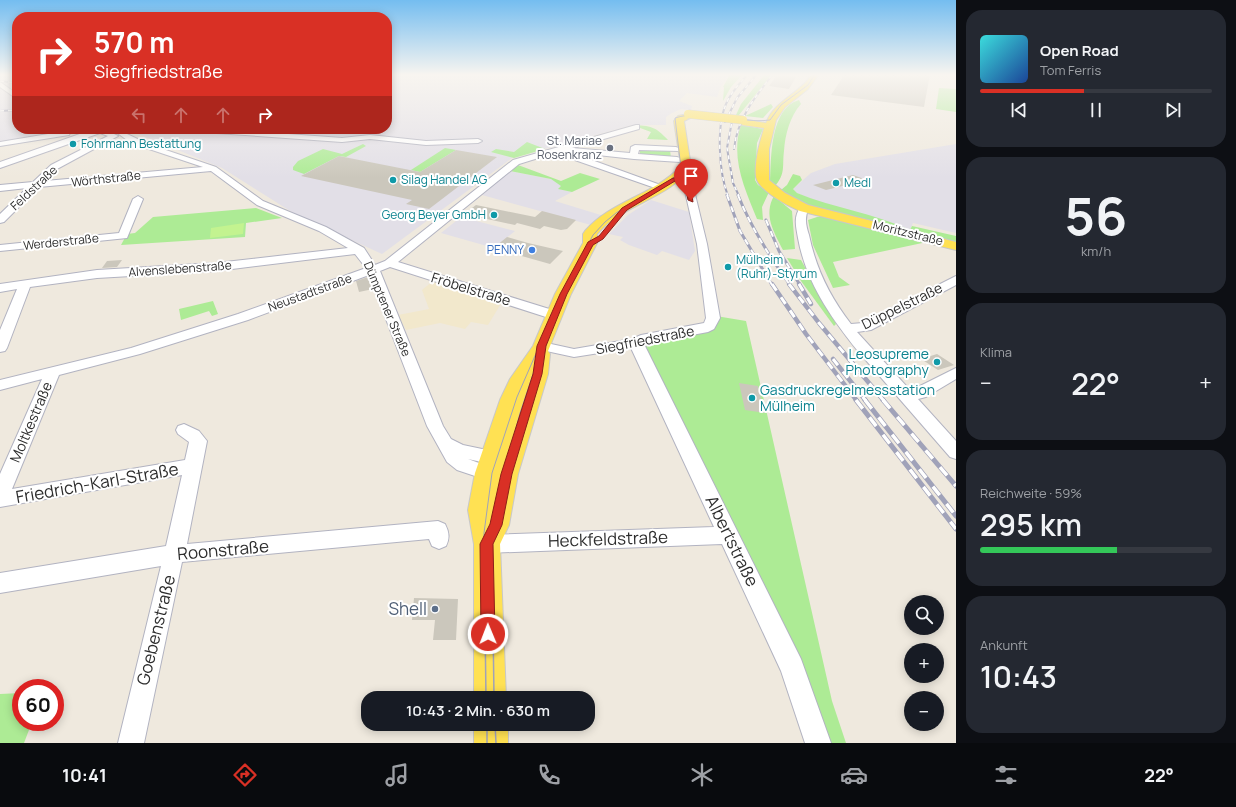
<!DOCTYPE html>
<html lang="de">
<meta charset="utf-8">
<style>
:root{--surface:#171b24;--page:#242831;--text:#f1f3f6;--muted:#9ea1a6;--line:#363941;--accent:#d93025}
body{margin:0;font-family:Manrope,sans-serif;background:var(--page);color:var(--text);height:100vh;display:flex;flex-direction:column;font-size:15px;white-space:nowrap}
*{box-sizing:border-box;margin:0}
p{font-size:13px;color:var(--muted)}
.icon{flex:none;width:22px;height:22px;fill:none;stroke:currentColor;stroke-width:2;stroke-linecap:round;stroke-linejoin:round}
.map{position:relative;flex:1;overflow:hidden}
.sheet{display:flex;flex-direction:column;gap:10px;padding:10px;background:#0d0f14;width:280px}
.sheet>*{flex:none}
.top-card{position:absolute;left:12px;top:12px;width:380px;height:122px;border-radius:16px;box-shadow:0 2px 10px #0003;background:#d93025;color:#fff;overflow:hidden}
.tools{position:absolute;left:904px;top:595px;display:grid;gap:8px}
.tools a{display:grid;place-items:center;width:40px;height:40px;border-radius:50%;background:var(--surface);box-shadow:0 2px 10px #0003;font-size:20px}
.speed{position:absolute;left:12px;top:679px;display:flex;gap:8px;font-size:20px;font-weight:700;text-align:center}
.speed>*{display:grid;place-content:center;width:52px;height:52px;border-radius:50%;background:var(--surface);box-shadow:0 2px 10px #0003;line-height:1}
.speed .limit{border:6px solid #d22;background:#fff;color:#111}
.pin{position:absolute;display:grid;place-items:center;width:34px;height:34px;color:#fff;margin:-41px -17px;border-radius:50% 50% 50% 0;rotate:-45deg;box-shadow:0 0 4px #0007}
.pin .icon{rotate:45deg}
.me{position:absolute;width:44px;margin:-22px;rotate:359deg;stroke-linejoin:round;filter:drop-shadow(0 0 3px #0008)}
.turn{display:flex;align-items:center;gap:14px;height:84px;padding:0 16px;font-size:18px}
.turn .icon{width:52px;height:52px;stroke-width:2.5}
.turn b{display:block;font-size:28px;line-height:34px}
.lanes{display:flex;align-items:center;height:38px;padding:0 16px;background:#0003;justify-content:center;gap:20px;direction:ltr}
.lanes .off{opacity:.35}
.big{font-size:30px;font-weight:600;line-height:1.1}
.sheet .card{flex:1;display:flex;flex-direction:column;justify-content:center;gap:6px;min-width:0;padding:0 14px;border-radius:16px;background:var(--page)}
.sheet .dial{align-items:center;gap:0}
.dial b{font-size:52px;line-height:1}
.song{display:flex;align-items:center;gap:12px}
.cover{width:48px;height:48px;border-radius:6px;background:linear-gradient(135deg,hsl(180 70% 55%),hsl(220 70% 35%))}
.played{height:4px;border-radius:2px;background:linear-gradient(90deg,var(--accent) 45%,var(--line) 45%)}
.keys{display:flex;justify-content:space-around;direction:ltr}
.heat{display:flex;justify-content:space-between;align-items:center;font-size:22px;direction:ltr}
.charge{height:6px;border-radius:3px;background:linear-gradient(90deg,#34c759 59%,var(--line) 0)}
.trip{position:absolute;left:361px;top:691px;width:234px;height:40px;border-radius:16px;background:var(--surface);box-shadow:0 2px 10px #0003;font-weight:600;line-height:40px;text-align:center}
.tab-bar{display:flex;height:64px;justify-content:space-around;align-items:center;background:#090b0e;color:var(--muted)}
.tab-bar .icon{width:28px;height:28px}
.tab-bar .on{color:var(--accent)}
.tab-bar b{font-size:18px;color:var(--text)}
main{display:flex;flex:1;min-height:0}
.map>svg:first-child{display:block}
.industrial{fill:#e2dfe7}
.education{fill:#f2e8cc}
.green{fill:#adeb95}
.pitch{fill:#c3f390}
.building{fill:#cbc7bc}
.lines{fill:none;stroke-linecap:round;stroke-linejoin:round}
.minor-casing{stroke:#b2b3c1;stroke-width:2}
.major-casing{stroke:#c8c8c8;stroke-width:2}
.minor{fill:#fff;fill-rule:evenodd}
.major{fill:#ffe153;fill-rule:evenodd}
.tram-far1{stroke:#a0a2b9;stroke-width:1}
.tram{stroke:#a0a2b9;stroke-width:1.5}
.rail-far3-casing{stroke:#a0a2b9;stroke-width:2}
.rail-far2-casing{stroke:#a0a2b9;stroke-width:3}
.rail-far1-casing{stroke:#a0a2b9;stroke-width:4.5}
.rail-casing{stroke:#a0a2b9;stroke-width:5}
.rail-far3{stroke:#fff;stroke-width:1.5;stroke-dasharray:4;stroke-linecap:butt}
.rail-far2{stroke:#fff;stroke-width:2;stroke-dasharray:6;stroke-linecap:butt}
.rail-far1{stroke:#fff;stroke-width:3;stroke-dasharray:8;stroke-linecap:butt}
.rail{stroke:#fff;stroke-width:3.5;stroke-dasharray:11;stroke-linecap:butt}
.major-bridge-casing{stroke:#c8c8c8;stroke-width:9;stroke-linecap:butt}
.major-bridge{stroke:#ffe153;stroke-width:8}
.route{fill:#d93025;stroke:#8d1f18}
.culture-dot{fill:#0f9aa8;stroke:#fff;stroke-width:1.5}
.worship-dot{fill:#6b7280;stroke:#fff;stroke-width:1.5}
.shop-dot{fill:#3f7fe0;stroke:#fff;stroke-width:1.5}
.service-dot{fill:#5c6f8a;stroke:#fff;stroke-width:1.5}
.labels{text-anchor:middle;stroke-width:4;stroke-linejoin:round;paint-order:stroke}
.far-worship-label{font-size:12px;fill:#5b616d;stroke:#fff;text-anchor:end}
.far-culture-label{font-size:12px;fill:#0d838f;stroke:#fff;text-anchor:start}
.far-street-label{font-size:12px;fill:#2d2d2d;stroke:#fff}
.far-shop-label{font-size:12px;fill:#366cbe;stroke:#fff;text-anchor:end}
.street-label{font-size:14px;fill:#2d2d2d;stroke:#fff}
.culture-label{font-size:14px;fill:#0d838f;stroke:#fff;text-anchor:end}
.near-street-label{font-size:17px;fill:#2d2d2d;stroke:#fff}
.near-service-label{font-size:17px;fill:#4e5e75;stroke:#fff;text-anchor:end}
</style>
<main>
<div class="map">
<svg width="956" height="743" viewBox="0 0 956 743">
<rect width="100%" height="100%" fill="#efe9de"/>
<g class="industrial">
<path d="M0 74H17V129H67L0 142Z"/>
<path d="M387 74H730L721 86 717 97 687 93 679 101 692 106 691 110 681 109 672 113 666 117V125H632L512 158 382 254 295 214 222 168 126 129H387Z"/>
<path d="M956 144V233L913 223 910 230 816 201 797 193 793 189 811 173 835 164Z"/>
<path d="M510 171 551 179 557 182 561 186 559 189 572 192 555 201 604 216 591 225 482 195Z"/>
<path d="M651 200 689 212 695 251 689 260 662 251 657 255 629 245 620 240 623 237 609 234 628 215Z"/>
<path d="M461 217 515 231 494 248 441 233Z"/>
</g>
<path class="education" d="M433 281 502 302 488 325 471 322 465 329 440 323 406 330 398 315 429 309 422 290Z"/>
<g class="green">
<path d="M730 74H743L731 87 723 101 724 87H723Z"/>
<path d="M765 74H772L739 115H736L741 104Z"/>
<path d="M939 88 956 89V112L936 109Z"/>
<path d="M799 100 801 104C790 116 785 135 784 151 782 166 786 173 775 186L770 181C771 158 770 108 799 100Z"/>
<path d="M771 104 773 107 763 118 745 116Z"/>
<path d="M632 125C651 126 655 126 668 140L647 139 651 132Z"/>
<path d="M741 125 763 129 757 143 755 180 758 185 769 192 762 207 763 220 757 219C745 189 730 158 741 125Z"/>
<path d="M527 142 545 149 514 158 491 152 496 149 514 152Z"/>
<path d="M363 144 366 146 346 157 339 156 304 174 293 170V167L298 161 323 149 342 154Z"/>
<path d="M445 148 456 150 420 172 411 170Z"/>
<path d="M640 148 670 150 671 158 640 155Z"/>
<path d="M518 165 561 181 580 173 600 179 572 192 558 189 561 186 551 179 510 171Z"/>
<path d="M793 174 800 176 802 180 793 189 797 193C833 208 874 213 910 230L912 226 956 236V242L811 207 800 202 781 190 787 185Z"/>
<path d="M774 196 792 211 795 249 783 250C774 232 763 215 774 196Z"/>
<path d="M256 208 282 218 246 223 245 237 121 245 127 234 135 233 153 217Z"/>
<path d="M817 217H825L927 242 833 262 839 277 850 285 833 288 813 245 808 220Z"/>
<path d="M787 258 801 260 836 324 834 326 801 281Z"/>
<path d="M213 301 218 314 212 316 209 311 181 320 179 309Z"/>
<path d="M716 316 746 321 832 701 846 743H827L640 342 704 329Z"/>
<path d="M21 693V722H32L24 743H0V694Z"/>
</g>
<path class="pitch" d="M244 223 243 234 210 238 211 228Z"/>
<g class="building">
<path d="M845 74H930L924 107 831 95Z"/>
<path d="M777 75 796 77 789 89 769 86Z"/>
<path d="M456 150 497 157 429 209 406 204 412 200 301 176 339 156 420 172Z"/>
<path d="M853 175 867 180 826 190 813 185Z"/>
<path d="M476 205 535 217 542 211 576 220 567 229 561 230 544 226 540 229 517 223 515 225 464 214Z"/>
<path d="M507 237 528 243 563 251 550 264 504 251 506 249 496 246Z"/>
<path d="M122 260 117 267 102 268 107 261Z"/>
<path d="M368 277 373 289 359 292 356 281Z"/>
<path d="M937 354 954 365 938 370 921 359Z"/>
<path d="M739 383 758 386 765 413 745 410Z"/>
<path d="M414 598 458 599 456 640H433L435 620H412Z"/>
</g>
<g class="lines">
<defs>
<g id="minor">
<path d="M0 82 17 94V99L0 87Z"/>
<path d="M636 125H639V129L572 148 630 153 631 147 635 145 676 147 680 149 679 151 639 150 638 154 677 157 680 158V162L634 159 561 151 519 164 398 262 559 312 561 315 559 318H549L390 267 380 271 443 426 451 439 463 445 506 454 509 459 506 464 500 466 468 459 487 466 501 468 504 473 501 478 487 480 457 470 447 462 427 426 369 275 248 320 140 354 59 375 12 489 185 460 189 442 178 434 176 430 178 426 184 424 199 431 207 441 187 544 438 521 445 524C449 532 450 538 446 546L439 549 432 546 429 539 182 562 144 743H118L161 566 0 593V573L166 546 182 475 0 507V474L42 379 0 390V380L131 348 238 314 366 268 355 254 216 271 97 278 30 287 7 348 5 351 0 352V330L17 289 0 292V284L97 270 216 263 348 248 319 231 257 205 211 171 39 187 4 222 0 223V214L27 188 0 191V185L33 182 51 165 108 136 100 133 0 168V162L94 129H104L118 136 57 169 45 181 203 167 131 143 112 129H121L127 134 148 144 216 167 263 201 326 227 364 248 375 265 385 261 513 160Z"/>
<path d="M184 129H219L342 138 370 135 426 141 478 139 482 141 478 143 426 145 370 139 342 142 188 131Z"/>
<path d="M66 131 70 133 69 135 0 146V142Z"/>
<path d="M572 155H578L666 187 661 190 658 189 572 159Z"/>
<path d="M675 176 693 186 707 244 720 318 714 329 708 332 644 344 801 659 831 743H805L781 671 722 544 487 553 480 550 477 544 480 538 487 535 714 527 631 348 574 357 537 349 535 346 537 343 542 342 574 349 632 339 641 335 704 323 706 318 697 244 684 187 671 179Z"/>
<path d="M138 196 143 199 127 238 0 251V245L119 233 133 199Z"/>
<path d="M804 205 809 208C804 217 806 226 809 235 816 269 830 297 851 324L863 323 956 276V285L871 330 857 332 909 389 916 388 956 368V379L926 397 918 399 956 441V459L950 457 857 350C830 316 806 282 798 238 796 226 793 217 801 206Z"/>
</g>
<g id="major">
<path d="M812 74H819L808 89 785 107 776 120 769 149V180L785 193 808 205 956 242V250L800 211C788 206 758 190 756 177 754 162 760 142 764 128L742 125 737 122 742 119 766 123C775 100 800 94 812 74Z"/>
<path d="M688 114 692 117 684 121 691 167C669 199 622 204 597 234V243L571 294 548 351 550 354 548 374 518 474 509 525 500 544 506 698H474V544L468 510 475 473 500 400 510 379 533 346 555 294 583 243V234L585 231C611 201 654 195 681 166L674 121 678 116Z"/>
<rect x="474" y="724" width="34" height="19"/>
</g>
</defs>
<use href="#minor" class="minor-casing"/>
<use href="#major" class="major-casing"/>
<use href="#minor" class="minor"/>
<use href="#major" class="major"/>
<g class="tram-far1">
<path d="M484 550V533L492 473 517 397 562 294 593 235 605 222 616 213 675 177 681 168 675 118C706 108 738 124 770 120L781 105 808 85 815 74"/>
<path d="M492 550 495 507 520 413 535 368"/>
</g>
<g class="tram">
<path d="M484 549 486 698"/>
<path d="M492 549 494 698"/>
<path d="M487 724V743"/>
<path d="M495 724 496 743"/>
</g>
<defs>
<g id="rail-far3">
<path d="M0 81 17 83"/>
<path d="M0 111 17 110"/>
<path d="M733 116 727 148 733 183 739 196"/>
<path d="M725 122 737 98 757 74"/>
<path d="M256 129 273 131"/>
<path d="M268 129 333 133"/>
<path d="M734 149C737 119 755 97 773 74"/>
<path d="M728 196C719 173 716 127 726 104 731 92 740 83 748 74"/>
</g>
<g id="rail-far2">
<path d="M727 195 740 231 772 285"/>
<path d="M738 195C751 228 770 257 790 285"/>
<path d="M766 220 779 251 800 285"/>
</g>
<g id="rail-far1">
<path d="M772 284 806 334 857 401"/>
<path d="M789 284 819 323 884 401"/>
<path d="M799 284 811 304"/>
<path d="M833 359 866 401"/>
</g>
<g id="rail">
<path d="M856 400 956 529"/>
<path d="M865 400 956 516"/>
<path d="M883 400 956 486"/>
</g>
</defs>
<use href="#rail-far3" class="rail-far3-casing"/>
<use href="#rail-far2" class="rail-far2-casing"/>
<use href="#rail-far1" class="rail-far1-casing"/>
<use href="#rail" class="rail-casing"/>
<use href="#rail-far3" class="rail-far3"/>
<use href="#rail-far2" class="rail-far2"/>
<use href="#rail-far1" class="rail-far1"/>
<use href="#rail" class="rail"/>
<defs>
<path id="major-bridge" d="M688 114 743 120"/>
</defs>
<use href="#major-bridge" class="major-bridge-casing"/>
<use href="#major-bridge" class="major-bridge"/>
</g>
<linearGradient id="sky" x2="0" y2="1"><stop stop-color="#74bdf0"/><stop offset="0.42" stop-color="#f8f5f0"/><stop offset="1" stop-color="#f8f5f0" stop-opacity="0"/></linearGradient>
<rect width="956" height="178" fill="url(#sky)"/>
<path class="route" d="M673 178H677L690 185 693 202 688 200 685 187 675 181 627 210 603 239 593 245 567 294 546 346 542 374 512 474 502 525 493 544 495 634 493 639 488 641 483 639 481 634 480 544 490 524 501 474 533 374 537 346 560 294 588 242 599 236 622 208Z"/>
<g class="culture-dot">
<circle cx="73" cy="144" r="4"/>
<circle cx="393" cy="180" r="4"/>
<circle cx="836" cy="183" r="4"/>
<circle cx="494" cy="215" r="4"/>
<circle cx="728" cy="267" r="4"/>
<circle cx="937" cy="362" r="4"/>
<circle cx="752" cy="398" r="4"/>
</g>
<circle class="worship-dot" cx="610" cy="148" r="4"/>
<circle class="shop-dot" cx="532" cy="250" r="4"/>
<circle class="service-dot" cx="435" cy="609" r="4"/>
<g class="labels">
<g class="far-worship-label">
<text x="602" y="145">St. Mariae<tspan x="602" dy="14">Rosenkranz</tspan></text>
</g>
<g class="far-culture-label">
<text x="81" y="148">Fohrmann Bestattung</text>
<text x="401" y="184">Silag Handel AG</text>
<text x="844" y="187">Medl</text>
<text x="486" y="219" text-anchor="end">Georg Beyer GmbH</text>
<text x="736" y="264">Mülheim<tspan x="736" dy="14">(Ruhr)-Styrum</tspan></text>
</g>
<g class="far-street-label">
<text transform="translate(106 179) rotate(-6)" y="4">Wörthstraße</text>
<text transform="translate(34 188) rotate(-43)" y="4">Feldstraße</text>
<text transform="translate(908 233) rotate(14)" y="4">Moritzstraße</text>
<text transform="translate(61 242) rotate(-6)" y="4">Werderstraße</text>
<text transform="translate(180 269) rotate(-4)" y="4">Alvenslebenstraße</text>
<text transform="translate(310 293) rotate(-20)" y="4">Neustadtstraße</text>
<text transform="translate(387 309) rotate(67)" y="4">Dümptener Straße</text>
</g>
<g class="far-shop-label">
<text x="524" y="254">PENNY</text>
</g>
<g class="street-label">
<text transform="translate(471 289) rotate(17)" y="5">Fröbelstraße</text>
<text transform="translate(902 306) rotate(-26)" y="5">Düppelstraße</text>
<text transform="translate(645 340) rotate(-11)" y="5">Siegfriedstraße</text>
<text transform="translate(31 422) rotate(-67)" y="5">Moltkestraße</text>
</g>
<g class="culture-label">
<text x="929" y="359">Leosupreme<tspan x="929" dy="16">Photography</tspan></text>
<text x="760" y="395" text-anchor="start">Gasdruckregelmessstation<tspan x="760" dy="16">Mülheim</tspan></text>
</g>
<g class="near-street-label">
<text transform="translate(97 483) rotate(-10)" y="6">Friedrich-Karl-Straße</text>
<text transform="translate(608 539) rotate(-2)" y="6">Heckfeldstraße</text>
<text transform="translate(732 541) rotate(64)" y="6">Albertstraße</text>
<text transform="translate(223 550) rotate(-5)" y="6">Roonstraße</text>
<text transform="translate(156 630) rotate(-76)" y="6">Goebenstraße</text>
</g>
<g class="near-service-label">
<text x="427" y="615">Shell</text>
</g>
</g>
</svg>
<div class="tools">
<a><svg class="icon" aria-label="search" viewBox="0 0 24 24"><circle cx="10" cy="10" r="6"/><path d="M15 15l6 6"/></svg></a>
<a>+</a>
<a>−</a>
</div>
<div class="speed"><div class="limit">60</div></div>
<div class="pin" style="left:691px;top:200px;background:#d93025"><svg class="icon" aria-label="arrive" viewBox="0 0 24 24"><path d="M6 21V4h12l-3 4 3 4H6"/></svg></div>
<svg class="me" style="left:488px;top:634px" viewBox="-20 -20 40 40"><circle r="17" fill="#d93025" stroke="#fff" stroke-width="3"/><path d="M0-11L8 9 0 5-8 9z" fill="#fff"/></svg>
<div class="trip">10:43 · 2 Min. · 630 m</div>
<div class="top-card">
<div class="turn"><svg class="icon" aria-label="right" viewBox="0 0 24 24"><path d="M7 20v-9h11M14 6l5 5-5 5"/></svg><div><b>570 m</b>Siegfriedstraße</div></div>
<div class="lanes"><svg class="icon off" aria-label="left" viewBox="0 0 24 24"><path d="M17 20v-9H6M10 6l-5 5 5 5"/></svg><svg class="icon off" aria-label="ahead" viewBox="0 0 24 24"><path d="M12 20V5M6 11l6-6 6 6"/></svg><svg class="icon off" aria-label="ahead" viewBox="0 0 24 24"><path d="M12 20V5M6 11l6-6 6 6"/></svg><svg class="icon" aria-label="right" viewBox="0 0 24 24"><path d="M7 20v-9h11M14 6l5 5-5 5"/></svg></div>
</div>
</div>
<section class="sheet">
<div class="card">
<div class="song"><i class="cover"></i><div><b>Open Road</b><p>Tom Ferris</p></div></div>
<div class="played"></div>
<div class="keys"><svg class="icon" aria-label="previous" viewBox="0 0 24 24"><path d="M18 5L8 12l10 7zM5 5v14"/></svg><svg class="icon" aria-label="pause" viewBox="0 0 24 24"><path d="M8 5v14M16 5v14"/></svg><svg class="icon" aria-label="next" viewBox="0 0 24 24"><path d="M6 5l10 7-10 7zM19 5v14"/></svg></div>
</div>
<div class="card dial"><b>56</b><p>km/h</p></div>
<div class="card"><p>Klima</p>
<div class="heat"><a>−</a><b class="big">22°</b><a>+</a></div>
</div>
<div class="card"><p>Reichweite · 59%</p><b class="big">295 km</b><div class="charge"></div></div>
<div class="card"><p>Ankunft</p><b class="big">10:43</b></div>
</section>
</main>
<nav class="tab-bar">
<b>10:41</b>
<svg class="icon on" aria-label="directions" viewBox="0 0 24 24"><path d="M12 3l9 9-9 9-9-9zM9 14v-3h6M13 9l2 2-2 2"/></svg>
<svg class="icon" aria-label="music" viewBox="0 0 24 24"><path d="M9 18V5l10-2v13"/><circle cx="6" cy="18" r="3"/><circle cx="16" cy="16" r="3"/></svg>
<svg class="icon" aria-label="phone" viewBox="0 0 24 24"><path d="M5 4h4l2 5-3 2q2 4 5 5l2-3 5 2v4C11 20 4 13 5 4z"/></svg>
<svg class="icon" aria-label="climate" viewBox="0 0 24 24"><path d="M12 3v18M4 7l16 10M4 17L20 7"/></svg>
<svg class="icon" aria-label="car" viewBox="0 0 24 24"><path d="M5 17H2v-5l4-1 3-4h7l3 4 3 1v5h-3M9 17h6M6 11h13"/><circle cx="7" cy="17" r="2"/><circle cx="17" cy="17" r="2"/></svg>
<svg class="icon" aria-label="filters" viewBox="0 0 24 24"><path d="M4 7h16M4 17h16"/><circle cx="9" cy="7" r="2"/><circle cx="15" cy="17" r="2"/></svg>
<b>22°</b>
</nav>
